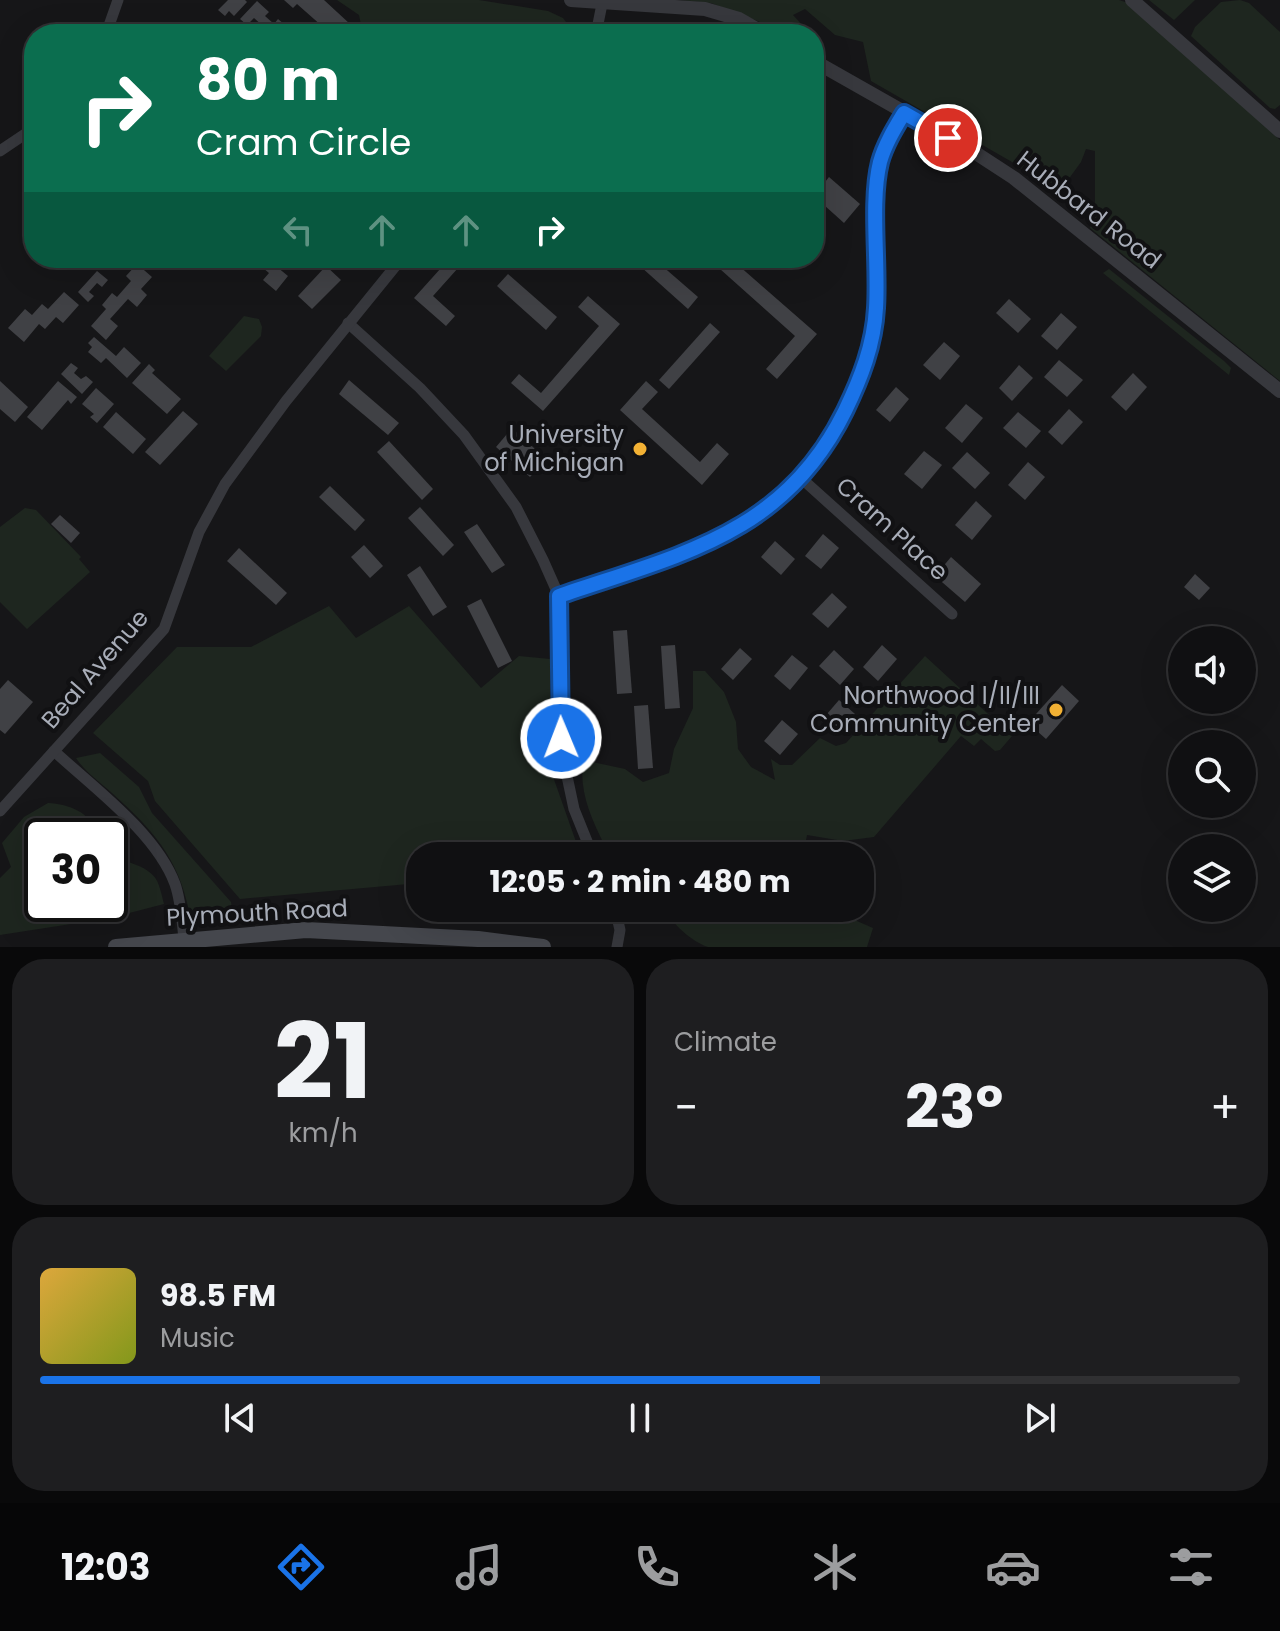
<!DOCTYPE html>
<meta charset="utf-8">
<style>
:root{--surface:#101012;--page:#1e1e20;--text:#f1f3f6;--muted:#9c9d9f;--line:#303032;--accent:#1a73e8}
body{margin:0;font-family:Poppins,sans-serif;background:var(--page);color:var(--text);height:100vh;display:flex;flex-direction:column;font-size:30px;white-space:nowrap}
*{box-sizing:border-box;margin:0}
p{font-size:26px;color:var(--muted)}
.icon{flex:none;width:44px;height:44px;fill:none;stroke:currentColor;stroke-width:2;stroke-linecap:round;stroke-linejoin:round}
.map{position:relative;height:947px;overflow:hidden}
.side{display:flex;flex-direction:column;gap:12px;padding:12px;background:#09090a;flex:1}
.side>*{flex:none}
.banner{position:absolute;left:24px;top:24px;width:800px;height:244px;border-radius:32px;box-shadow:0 8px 32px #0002,0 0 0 2px var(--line);background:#0b6e4f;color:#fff;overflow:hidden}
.tools{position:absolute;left:1168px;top:626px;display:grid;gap:16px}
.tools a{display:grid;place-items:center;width:88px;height:88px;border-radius:50%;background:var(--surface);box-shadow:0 8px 32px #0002,0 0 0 2px var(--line);font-size:40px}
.speed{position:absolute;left:24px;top:818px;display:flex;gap:16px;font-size:40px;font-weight:700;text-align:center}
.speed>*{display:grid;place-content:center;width:104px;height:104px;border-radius:50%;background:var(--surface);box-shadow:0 8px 32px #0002,0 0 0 2px var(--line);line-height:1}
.speed .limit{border:4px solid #111;border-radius:12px;background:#fff;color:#111}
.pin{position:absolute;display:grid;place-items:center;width:68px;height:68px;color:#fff;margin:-34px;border:4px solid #fff;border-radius:50%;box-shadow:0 2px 8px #0007}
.me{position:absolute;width:88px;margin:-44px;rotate:359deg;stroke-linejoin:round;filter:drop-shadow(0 0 6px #0008)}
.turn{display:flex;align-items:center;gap:28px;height:168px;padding:0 40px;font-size:36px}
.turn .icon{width:104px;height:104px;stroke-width:2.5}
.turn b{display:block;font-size:56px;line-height:68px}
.lanes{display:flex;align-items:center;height:76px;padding:0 40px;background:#0003;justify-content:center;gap:40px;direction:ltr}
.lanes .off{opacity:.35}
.big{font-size:60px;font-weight:700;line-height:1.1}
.side .card{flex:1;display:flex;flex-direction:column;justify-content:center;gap:12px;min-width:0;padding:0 28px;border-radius:32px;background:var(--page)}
.side .dial{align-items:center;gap:0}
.dial b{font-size:104px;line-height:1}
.song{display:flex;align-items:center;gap:24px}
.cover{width:96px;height:96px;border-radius:12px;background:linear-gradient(135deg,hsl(40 70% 55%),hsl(70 70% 35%))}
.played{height:8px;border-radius:4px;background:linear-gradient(90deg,var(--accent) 65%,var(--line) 65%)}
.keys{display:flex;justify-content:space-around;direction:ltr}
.heat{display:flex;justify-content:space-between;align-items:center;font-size:44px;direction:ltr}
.side .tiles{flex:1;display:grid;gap:12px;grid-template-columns:1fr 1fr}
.card:last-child{grid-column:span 2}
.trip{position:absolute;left:406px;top:842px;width:468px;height:80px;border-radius:32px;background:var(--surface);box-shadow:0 8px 32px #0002,0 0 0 2px var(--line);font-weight:700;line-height:80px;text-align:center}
.tab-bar{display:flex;height:128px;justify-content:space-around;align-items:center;background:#060607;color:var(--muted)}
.tab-bar .icon{width:56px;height:56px}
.tab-bar .selected{color:var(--accent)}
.tab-bar b{font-size:36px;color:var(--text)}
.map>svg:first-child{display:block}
.green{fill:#1e261f}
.building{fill:#404145}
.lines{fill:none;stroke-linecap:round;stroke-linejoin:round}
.minor{stroke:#37383d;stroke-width:11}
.tertiary{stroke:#37383d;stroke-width:14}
.secondary{stroke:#45474d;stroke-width:16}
.route-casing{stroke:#114b97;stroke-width:20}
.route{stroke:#1a73e8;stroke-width:14}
.poi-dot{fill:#f2b134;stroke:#111113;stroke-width:3}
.labels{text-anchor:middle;stroke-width:8;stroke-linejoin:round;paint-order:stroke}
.street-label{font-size:24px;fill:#a8adb8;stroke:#111113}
.poi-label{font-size:24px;fill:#a8adb8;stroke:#111113;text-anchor:end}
</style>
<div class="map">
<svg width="1280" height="947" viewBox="0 0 1280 947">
<rect width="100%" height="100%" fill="#161618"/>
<g class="green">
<path d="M337 0H479L548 11 563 18 569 26 566 34H363L359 15Z"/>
<path d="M680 0H1119L1128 3 1280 140V381L1090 228 1095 210V151L1086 149 1081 162 1057 195 1012 162 871 81 863 42 835 35 805 9 793 15 806 29V34H781L774 23 760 22 711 3Z"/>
<path d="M1149 0H1195L1174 20Z"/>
<path d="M1240 0 1249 3 1280 32V105L1275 109 1270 108 1191 36 1195 27 1221 2Z"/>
<path d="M1109 269 1224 361 1231 368 1229 375 1103 273Z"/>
<path d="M244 316 259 319 262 327 261 336 226 371 209 356Z"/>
<path d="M25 508 36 510 81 557 79 559 90 572 27 629 0 602V527Z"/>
<path d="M329 606 356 638 409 606 481 688 519 656 550 659V768L581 856H420V883L240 899 155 801 148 781 93 733 177 647H251Z"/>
<path d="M925 656 1012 736 1000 750 995 751 981 739 974 746 961 736 874 837 843 841 807 835 803 856H664L634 849 605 846C591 818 579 792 583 760L625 769 643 782 669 773 674 749 693 708V671H705L724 692 736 722 738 749 751 767 775 780 771 759 780 765H792L820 738 836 746 846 743Z"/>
<path d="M100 753 139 787 152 813 231 902 232 908 189 911C178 857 152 829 112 793 100 782 85 772 76 758Z"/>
<path d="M48 803C69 804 93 813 97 836H42V904H110V854C124 863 146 864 156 879 160 886 162 896 164 904L110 918 0 935V878L11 867 2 843 24 817Z"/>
<path d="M664 908H827L873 928 867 947H708C692 942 671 923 664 908Z"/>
</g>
<g class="building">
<path d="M228 0H245L247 2 234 16 229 11 225 16 218 10Z"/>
<path d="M284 0H324L350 24 341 34H331L297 4 293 8Z"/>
<path d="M257 1 269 12 265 16 274 24 278 19 285 25 277 34H272L254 18 247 25 240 19Z"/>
<path d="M829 177 860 204 844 223 814 196Z"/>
<path d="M79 258H101L91 269Z"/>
<path d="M262 258 283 260 277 267 288 276 276 291 263 280 269 273 257 263Z"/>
<path d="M450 258H467L433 296 455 316 446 326 414 298Z"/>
<path d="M631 258H653L698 297 688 309Z"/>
<path d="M730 258 817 334 777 379 766 369 795 336 720 269Z"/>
<path d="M137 264 152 277 141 289 147 295 137 307 128 299 110 319 118 326 106 340 91 326 106 309 102 305 112 293 117 297 131 281 126 276Z"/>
<path d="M326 266 341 280 312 309 298 296Z"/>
<path d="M97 271 108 280 102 287 97 283 89 292 94 296 88 302 78 292Z"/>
<path d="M508 274 557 317 546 330 497 286Z"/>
<path d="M64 292 79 305 63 323 56 317 45 329 39 324 24 342 8 328 25 309 32 315 42 304 48 309Z"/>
<path d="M588 296 620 324 543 411 511 383 519 374 541 393 599 326 578 307Z"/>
<path d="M1009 299 1031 319 1018 333 996 313Z"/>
<path d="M1061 313 1077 327 1057 350 1041 336Z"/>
<path d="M710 323 720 332 669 389 659 380Z"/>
<path d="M94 337 116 356 124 347 141 363 127 378 106 358 101 363 88 352 92 347 88 343Z"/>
<path d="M944 342 960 356 940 380 923 365Z"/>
<path d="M1059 360 1083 380 1067 397 1044 377Z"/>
<path d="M71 363 78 368 74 373 81 379 86 376 93 382 82 394 61 374Z"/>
<path d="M149 364 155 370 152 373 181 399 167 414 132 383Z"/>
<path d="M1019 365 1033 378 1012 401 999 388Z"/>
<path d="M1133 373 1147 387 1126 411 1111 397Z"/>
<path d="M349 380 399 423 388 435 339 394Z"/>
<path d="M0 381 28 407 15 422 0 409Z"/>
<path d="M58 381 77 397 71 404 68 400 42 430 27 417Z"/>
<path d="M646 381 658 392 642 409 700 462 717 443 729 454 702 485 620 410Z"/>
<path d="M896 387 909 399 890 422 876 410Z"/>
<path d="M96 388 114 404 97 423 90 417 94 414 82 404Z"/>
<path d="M966 404 983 418 962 443 945 428Z"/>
<path d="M1069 409 1083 422 1062 445 1048 432Z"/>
<path d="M183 411 198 424 160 465 145 452Z"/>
<path d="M116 412 146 439 133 454 103 427Z"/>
<path d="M1018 412 1041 431 1026 448 1003 428Z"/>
<path d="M512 428 546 459 530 477 496 447Z"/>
<path d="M389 441 433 489 422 500 377 452Z"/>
<path d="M924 451 942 465 922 489 904 474Z"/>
<path d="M967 452 990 473 975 489 952 468Z"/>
<path d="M1028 462 1045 477 1025 500 1008 485Z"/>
<path d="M330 486 365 520 355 531 319 497Z"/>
<path d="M976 501 992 516 972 540 955 525Z"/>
<path d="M420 507 454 545 443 556 408 518Z"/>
<path d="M60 515 80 533 71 543 51 524Z"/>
<path d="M477 524 505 565 492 573 464 532Z"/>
<path d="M823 534 839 548 821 569 805 556Z"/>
<path d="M775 541 795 559 781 575 761 557Z"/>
<path d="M364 545 383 566 370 578 351 557Z"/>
<path d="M239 548 287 593 276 605 227 561Z"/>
<path d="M951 557 981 584 965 602 935 576Z"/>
<path d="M420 566 447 607 433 616 407 575Z"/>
<path d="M1195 574 1210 588 1199 600 1184 587Z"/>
<path d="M832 593 847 607 828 628 812 614Z"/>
<path d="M481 599 512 661 498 668 467 606Z"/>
<path d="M627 630 632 693 617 694 613 631Z"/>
<path d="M675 645 680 708 665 709 661 646Z"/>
<path d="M882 645 897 659 878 681 863 667Z"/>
<path d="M740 648 752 659 733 680 721 669Z"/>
<path d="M834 650 854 669 840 685 819 666Z"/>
<path d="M792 655 808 668 790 690 774 676Z"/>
<path d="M8 680 33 702 5 734 0 730V689Z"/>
<path d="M1062 685 1079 701 1046 739 1028 723Z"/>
<path d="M839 700 855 714 836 735 821 721Z"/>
<path d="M648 705 653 768 638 769 634 706Z"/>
<path d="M782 720 798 734 780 755 764 741Z"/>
</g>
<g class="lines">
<g class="minor">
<path d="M106 34 118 0"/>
<path d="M596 34 602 4"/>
<path d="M0 151 34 128"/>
<path d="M348 323 420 388 464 435 516 507 543 560 559 596 560 709 564 762 574 809 593 856"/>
<path d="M801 478 952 614"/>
<path d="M559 596C679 554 783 536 845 411 861 378 874 345 876 308 878 279 877 251 877 222 877 202 875 181 880 162 884 144 895 128 904 113"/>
<path d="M54 751C94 788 156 833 175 884 181 901 182 921 184 939"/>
<path d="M0 811 164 629 199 532 225 484 286 401 402 258"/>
<path d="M615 908 620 930 617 947"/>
</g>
<g class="tertiary">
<path d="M571 0 705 9 739 19 765 34"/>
<path d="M1132 0 1280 131"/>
<path d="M814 61 971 150 1014 178 1280 391"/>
</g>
<path class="secondary" d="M116 947 306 930 478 939 543 947"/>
</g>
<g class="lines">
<defs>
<path id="route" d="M561 738 559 596C678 555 784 535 845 411 861 378 874 345 876 308 879 264 870 202 880 162 885 144 895 128 904 113L948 138"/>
</defs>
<use href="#route" class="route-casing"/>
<use href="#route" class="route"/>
</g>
<g class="poi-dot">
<circle cx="640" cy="449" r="8"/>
<circle cx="1056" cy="710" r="8"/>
</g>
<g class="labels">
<g class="street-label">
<text transform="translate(1089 210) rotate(38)" y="8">Hubbard Road</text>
<text transform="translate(892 529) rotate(42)" y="8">Cram Place</text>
<text transform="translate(95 669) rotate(-49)" y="8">Beal Avenue</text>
<text transform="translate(257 913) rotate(-3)" y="8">Plymouth Road</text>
</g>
<g class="poi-label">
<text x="624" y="443">University<tspan x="624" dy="28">of Michigan</tspan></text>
<text x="1040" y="704">Northwood I/II/III<tspan x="1040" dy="28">Community Center</tspan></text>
</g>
</g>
</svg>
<div class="tools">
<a><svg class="icon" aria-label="sound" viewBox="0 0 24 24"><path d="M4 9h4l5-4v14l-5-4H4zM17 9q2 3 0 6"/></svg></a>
<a><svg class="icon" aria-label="search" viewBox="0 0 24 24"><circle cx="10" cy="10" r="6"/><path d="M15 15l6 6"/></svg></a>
<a><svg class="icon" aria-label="layers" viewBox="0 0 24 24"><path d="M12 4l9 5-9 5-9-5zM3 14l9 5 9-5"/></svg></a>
</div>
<div class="speed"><div class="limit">30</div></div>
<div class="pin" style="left:948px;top:138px;background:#d93025"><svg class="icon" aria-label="arrive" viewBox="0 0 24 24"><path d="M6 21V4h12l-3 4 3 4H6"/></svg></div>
<svg class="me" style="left:561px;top:738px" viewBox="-20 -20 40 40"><circle r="17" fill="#1a73e8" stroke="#fff" stroke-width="3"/><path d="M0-11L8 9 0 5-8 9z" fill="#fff"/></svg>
<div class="trip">12:05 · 2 min · 480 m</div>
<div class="banner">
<div class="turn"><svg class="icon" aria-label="right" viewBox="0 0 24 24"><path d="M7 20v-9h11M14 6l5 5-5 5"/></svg><div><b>80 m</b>Cram Circle</div></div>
<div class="lanes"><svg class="icon off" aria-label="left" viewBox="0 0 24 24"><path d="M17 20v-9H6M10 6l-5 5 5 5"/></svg><svg class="icon off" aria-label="ahead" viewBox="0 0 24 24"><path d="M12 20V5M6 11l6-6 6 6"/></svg><svg class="icon off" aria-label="ahead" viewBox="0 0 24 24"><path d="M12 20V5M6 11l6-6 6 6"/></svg><svg class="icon" aria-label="right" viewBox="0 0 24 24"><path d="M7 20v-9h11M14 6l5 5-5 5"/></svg></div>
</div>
</div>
<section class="side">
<div class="tiles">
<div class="card dial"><b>21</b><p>km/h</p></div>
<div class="card"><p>Climate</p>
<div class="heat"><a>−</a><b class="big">23°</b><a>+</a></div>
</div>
<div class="card">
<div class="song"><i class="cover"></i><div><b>98.5 FM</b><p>Music</p></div></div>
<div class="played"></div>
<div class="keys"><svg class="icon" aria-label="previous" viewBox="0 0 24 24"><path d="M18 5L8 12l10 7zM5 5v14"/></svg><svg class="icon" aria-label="pause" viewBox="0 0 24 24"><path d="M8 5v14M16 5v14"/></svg><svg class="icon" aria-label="next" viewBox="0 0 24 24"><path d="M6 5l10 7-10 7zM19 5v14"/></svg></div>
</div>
</div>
</section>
<nav class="tab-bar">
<b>12:03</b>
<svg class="icon selected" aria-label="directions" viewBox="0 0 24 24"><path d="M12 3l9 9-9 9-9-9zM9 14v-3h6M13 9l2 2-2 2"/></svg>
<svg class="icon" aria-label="music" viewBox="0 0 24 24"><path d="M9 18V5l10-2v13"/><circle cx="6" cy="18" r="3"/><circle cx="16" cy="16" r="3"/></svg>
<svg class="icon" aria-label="phone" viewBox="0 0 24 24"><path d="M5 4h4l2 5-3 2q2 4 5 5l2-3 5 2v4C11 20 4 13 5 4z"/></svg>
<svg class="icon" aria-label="climate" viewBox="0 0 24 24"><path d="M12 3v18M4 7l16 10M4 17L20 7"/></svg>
<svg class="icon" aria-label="car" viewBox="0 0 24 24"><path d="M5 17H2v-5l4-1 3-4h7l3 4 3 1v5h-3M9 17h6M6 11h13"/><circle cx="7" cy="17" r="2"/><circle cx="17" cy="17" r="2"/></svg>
<svg class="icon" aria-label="filters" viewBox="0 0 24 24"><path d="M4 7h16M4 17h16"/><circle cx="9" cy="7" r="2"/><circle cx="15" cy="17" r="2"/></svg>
</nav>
